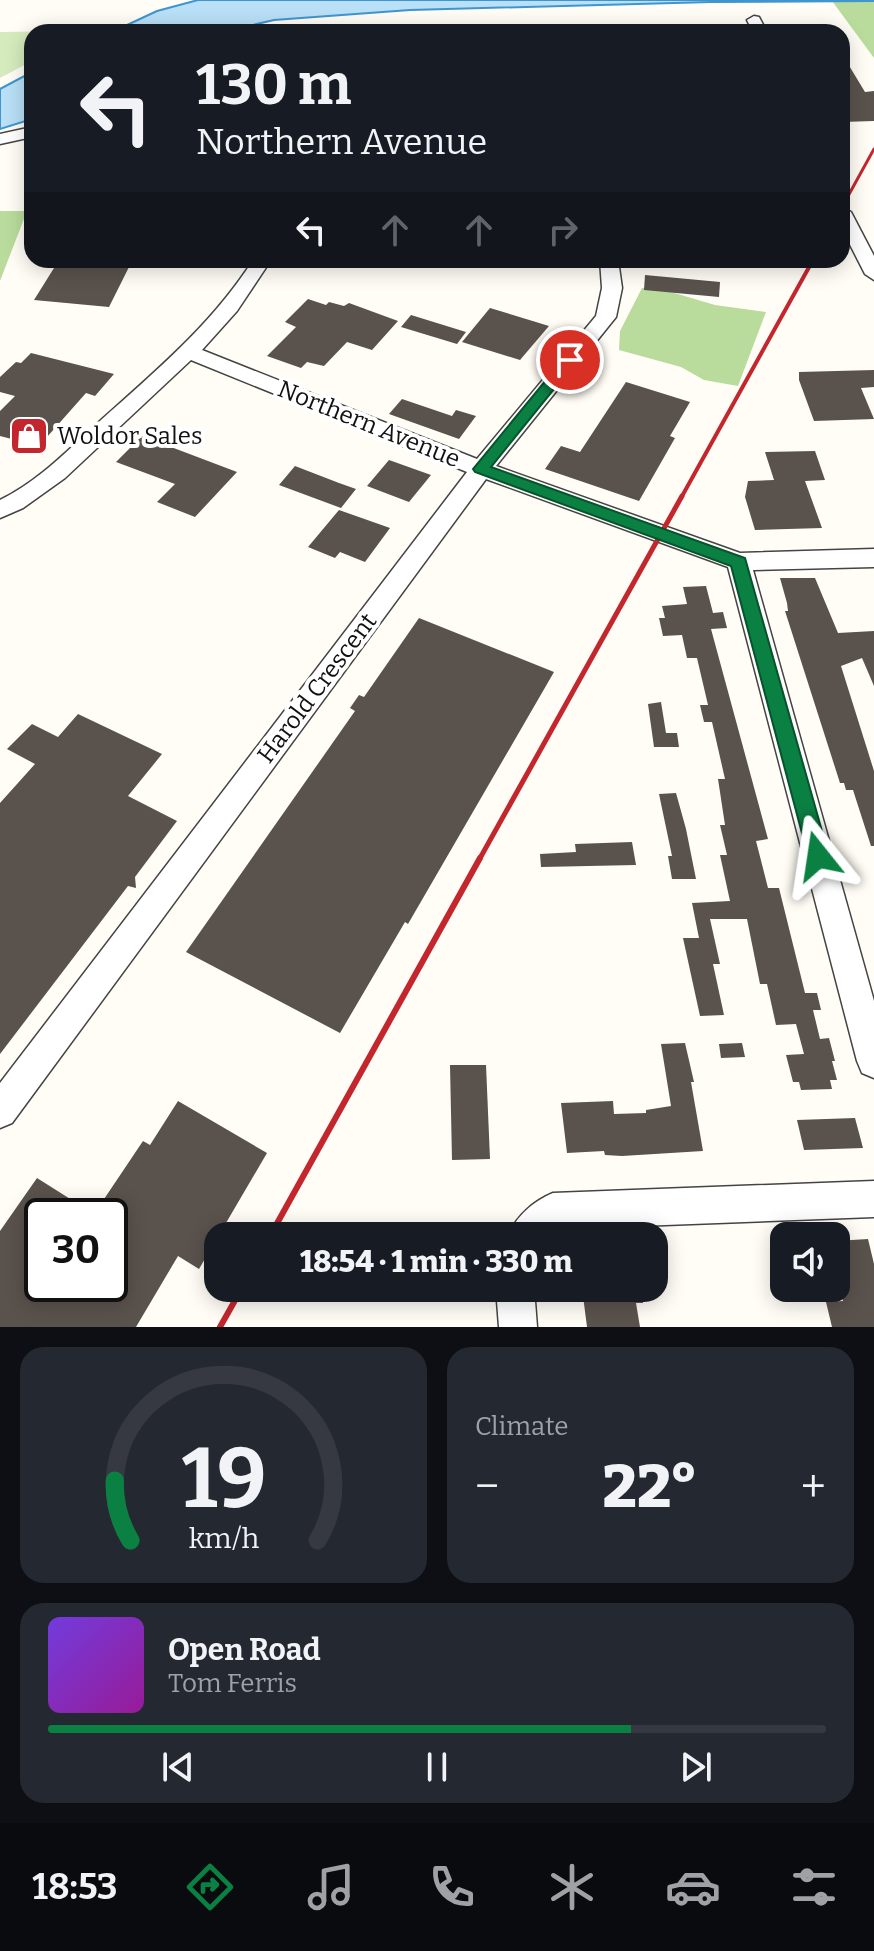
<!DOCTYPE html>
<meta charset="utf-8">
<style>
:root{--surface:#171b24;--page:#242831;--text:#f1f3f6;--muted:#9ea1a6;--line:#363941;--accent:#0b8043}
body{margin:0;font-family:Bitter,serif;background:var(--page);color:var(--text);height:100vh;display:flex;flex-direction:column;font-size:30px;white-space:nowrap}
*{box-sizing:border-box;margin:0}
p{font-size:26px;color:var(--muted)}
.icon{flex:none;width:44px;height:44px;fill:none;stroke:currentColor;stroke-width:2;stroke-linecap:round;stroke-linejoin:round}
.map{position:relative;height:1327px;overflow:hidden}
.panel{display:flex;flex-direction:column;gap:20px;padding:20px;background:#0d0f14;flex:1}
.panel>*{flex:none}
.guide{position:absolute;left:24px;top:24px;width:826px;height:244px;border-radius:24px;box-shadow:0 4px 20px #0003;background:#171b24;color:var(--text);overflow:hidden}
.tools{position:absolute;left:770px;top:1222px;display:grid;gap:16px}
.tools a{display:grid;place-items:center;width:80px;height:80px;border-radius:16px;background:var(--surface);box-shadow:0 4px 20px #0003;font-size:40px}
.speed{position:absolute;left:24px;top:1198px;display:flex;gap:16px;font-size:40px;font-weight:700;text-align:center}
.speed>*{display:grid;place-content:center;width:104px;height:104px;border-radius:50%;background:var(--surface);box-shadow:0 4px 20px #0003;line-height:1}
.speed .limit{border:4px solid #111;border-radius:12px;background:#fff;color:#111}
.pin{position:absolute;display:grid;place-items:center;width:68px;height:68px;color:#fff;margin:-34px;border:4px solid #fff;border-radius:50%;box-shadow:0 2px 8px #0007}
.me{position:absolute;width:88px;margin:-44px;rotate:345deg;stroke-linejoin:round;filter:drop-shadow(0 0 6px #0008)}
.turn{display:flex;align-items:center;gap:28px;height:168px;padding:0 40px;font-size:36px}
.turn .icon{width:104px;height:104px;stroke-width:2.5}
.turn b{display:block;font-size:56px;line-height:68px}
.lanes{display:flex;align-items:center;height:76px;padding:0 40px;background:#0003;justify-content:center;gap:40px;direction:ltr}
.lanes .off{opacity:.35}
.big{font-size:60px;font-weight:800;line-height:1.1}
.panel .card{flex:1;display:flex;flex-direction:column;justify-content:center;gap:12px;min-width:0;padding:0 28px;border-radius:24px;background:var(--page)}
.panel .dial{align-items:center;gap:0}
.dial svg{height:208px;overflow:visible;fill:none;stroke:var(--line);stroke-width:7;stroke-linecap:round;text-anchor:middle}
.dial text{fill:var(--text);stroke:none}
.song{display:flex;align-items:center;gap:24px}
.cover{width:96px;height:96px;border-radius:12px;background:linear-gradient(135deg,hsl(260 70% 55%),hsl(300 70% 35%))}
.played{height:8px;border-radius:4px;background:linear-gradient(90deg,var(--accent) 75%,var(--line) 75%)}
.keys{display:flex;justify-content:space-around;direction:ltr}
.heat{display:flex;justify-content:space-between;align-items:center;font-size:44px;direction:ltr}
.panel .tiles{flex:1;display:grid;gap:20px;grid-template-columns:1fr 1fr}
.card:last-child{grid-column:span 2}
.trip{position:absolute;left:204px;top:1222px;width:464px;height:80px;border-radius:24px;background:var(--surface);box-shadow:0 4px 20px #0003;font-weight:800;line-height:80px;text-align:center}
.menu{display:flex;height:128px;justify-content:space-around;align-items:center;background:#090b0e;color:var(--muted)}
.menu .icon{width:56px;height:56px}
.menu .active{color:var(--accent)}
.menu b{font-size:36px;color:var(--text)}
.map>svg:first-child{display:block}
.green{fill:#d5ebbd}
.forest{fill:#b9dc9c}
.water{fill:#b9e0f7;stroke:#3f96cf;stroke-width:2}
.building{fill:#5a524d;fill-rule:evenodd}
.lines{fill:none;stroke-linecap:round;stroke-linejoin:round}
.minor-casing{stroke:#444;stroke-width:3}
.minor{fill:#fff;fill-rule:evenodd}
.rail-far3{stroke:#c4262e;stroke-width:3}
.rail-far2{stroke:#c4262e;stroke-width:4}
.rail-far1{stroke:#c4262e;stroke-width:5}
.rail{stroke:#c4262e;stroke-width:6}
.route{fill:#0b8043;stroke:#07532c;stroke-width:2}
.labels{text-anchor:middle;stroke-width:8;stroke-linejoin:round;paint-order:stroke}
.street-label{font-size:24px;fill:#111;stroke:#fff}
.poi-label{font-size:24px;fill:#111;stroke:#fff;text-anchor:start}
</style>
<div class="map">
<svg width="874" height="1327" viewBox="0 0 874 1327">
<rect width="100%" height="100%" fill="#fffdf5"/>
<path class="green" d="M0 32 80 31 82 32H32V61L0 78Z"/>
<g class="forest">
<path d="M832 1H874V58Z"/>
<path d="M0 211H27L0 281Z"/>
<path d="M654 287 715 305 766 312 738 386 704 380 681 367 619 350 620 331 642 288Z"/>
</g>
<g class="water">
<path d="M198 0H874V1L711 2 410 10 274 20 222 32H112L157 11Z"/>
<path d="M32 72V119L0 129V89Z"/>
</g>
<g class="building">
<path d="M842 54 865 92 874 91V121L842 122Z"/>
<path d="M59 260H72L130 265 109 307 34 300Z"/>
<path d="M645 275 720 282 719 297 644 290Z"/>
<path d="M308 299 326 305 329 302 344 306 349 303 398 321 372 350 347 342 324 366 307 362 301 368 267 356 296 327 285 322Z"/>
<path d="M490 308 549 326 520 360 462 342Z"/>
<path d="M411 315 466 332 457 344 401 327Z"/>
<path d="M31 353 114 374 95 396 86 393 39 446 0 436V411L15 396 0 392V377L16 362 21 363Z"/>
<path d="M874 370V387L861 388 874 419 814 421 799 380V372Z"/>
<path d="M626 382 690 402 670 436 675 438 639 501 545 469 561 446 580 452Z"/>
<path d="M402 399 452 416 456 410 476 416 459 439 389 414Z"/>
<path d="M142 436 237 472 195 517 157 502 175 484 116 462Z"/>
<path d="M815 451 825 480 805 481 822 528 755 530 745 497 748 481 774 480 765 452Z"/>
<path d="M389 460 431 475 409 502 367 486Z"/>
<path d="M295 466 339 483 356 489 341 508 279 485Z"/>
<path d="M339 510 390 528 365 562 340 552 335 558 308 547Z"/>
<path d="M780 578H815L838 633 874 631V686L862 658 841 666 874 771V846H871L853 790H846L844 783H840L785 611H788L787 603Z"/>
<path d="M706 586 713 613 723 612 727 628 711 629 768 839 756 841 768 888H779L805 993H817L821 1010H813L820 1039 829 1038 835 1061H832L837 1080H830L832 1089 801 1090 799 1082H793L786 1055 804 1054 796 1024 776 1025 767 984H760L747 919H710L720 964H713L724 1015 700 1016 683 938H699L692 903 730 901 720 855H727L720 825H725L718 779H725L712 722H704L700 705H708L697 658H687L682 635 663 636 659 618H665L662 606 687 604 683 587Z"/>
<path d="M419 618 554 672 408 924 405 922 340 1033 186 952 355 711 350 708 359 695 364 697Z"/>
<path d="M661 702 666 733H677L679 747H654L648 704Z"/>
<path d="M78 714 162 754 128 796 177 821 135 877 136 888 128 886 0 1054V803L35 764 7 749 32 724 58 737Z"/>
<path d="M676 793 686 829 696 879H672L668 856H672L659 794Z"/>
<path d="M632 842 636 865 541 867 540 854 576 852 575 844Z"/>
<path d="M685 1043 694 1082H691L703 1151 622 1156 605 1155 604 1151 567 1153 561 1103 613 1101 614 1114 646 1113V1110L671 1106 661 1044Z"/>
<path d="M742 1043 745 1057 721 1058 719 1044Z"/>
<path d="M450 1065H486L490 1159 452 1160Z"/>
<path d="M178 1101 267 1153 199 1269 178 1256 136 1327H0V1231L37 1178 94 1214 143 1141 150 1145ZM42 1216H110V1284H42Z"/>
<path d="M855 1118 863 1148 804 1150 797 1120Z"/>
<path d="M868 1239 874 1264V1327H832L826 1302 843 1301 836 1271V1241Z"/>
<path d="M582 1288 642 1289 643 1303H636L640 1327H587Z"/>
</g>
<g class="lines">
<defs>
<g id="minor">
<path d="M754 16 759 17 767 32H753L747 20Z"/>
<path d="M32 127V137L0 144V134Z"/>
<path d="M842 207 851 212 874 256V280L865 274 842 229Z"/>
<path d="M253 260H271L237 311 202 350 477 459 596 316 602 288 600 260H618L622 288 616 317 496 466 740 553 874 549V567L753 570 874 1001V1078L862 1073 857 1061 728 567 486 479 12 1123 0 1128V1083L467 472 191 360 65 478 23 508 0 518V500C39 481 69 449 101 420 156 371 213 323 253 260Z"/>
<path d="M874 1181V1217L560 1229 553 1236H508C516 1216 534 1201 553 1193Z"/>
<path d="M496 1288H534L537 1327H499Z"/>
</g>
</defs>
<use href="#minor" class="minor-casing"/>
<use href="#minor" class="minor"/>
<path class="rail-far3" d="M842 207 874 149"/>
<path class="rail-far2" d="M681 498 813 260"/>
<path class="rail-far1" d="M479 860 682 496"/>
<g class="rail">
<path d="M270 1236 480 858"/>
<path d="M220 1327 242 1288"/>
</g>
</g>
<path class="route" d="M570 356 578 360 575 363 491 467 745 558 829 856 826 862 818 865 811 862 808 856 731 566 475 472 473 469 565 357Z"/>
<defs>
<symbol id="shop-square" viewBox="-11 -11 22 22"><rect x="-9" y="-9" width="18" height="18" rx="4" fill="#c4262e" stroke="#fff"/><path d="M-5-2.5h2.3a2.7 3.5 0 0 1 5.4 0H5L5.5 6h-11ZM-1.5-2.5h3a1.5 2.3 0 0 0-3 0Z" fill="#fff"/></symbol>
</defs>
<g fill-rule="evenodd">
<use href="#shop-square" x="7" y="414" width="44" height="44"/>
</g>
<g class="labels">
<g class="street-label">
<text transform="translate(369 424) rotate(22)" y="8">Northern Avenue</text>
<text transform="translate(317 688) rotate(-53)" y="8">Harold Crescent</text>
</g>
<g class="poi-label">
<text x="57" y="444">Woldor Sales</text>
</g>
</g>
</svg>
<div class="tools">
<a><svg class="icon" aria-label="sound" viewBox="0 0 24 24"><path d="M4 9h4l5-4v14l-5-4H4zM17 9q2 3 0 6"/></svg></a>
</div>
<div class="speed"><div class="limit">30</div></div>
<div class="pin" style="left:570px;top:360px;background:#d93025"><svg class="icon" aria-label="arrive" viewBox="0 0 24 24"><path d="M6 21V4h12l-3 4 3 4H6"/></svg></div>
<svg class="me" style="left:818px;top:856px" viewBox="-20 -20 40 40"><path d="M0-17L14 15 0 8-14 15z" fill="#0b8043" stroke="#fff" stroke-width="4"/></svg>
<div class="trip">18:54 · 1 min · 330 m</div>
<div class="guide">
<div class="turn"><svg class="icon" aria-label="left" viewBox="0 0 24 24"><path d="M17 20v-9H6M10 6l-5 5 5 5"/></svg><div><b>130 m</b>Northern Avenue</div></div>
<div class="lanes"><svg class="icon" aria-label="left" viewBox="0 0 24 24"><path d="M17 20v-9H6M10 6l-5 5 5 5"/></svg><svg class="icon off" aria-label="ahead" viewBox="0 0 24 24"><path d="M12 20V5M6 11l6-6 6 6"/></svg><svg class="icon off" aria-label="ahead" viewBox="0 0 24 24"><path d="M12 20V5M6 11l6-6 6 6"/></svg><svg class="icon off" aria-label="right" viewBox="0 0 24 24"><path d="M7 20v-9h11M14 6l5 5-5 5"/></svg></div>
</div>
</div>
<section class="panel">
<div class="tiles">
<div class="card dial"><svg viewBox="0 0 100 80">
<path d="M14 69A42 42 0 1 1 86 69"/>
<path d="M14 69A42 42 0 0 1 8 46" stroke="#0b8043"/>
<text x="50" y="56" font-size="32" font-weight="700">19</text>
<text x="50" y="72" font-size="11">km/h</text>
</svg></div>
<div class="card"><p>Climate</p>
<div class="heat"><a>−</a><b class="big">22°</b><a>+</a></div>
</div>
<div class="card">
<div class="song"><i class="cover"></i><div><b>Open Road</b><p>Tom Ferris</p></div></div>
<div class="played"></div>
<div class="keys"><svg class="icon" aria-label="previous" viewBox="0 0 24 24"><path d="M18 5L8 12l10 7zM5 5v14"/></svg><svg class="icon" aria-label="pause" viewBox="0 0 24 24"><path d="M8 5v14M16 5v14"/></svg><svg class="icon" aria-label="next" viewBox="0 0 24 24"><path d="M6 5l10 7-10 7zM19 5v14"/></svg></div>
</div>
</div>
</section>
<nav class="menu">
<b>18:53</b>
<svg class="icon active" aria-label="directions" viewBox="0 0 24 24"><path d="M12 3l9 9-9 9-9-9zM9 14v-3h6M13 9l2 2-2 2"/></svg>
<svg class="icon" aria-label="music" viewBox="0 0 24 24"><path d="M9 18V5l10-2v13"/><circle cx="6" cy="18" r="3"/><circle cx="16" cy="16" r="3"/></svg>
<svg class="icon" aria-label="phone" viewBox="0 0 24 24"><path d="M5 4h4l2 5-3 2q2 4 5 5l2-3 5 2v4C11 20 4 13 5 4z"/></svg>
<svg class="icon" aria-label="climate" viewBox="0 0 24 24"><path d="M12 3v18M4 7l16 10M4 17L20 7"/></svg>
<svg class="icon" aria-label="car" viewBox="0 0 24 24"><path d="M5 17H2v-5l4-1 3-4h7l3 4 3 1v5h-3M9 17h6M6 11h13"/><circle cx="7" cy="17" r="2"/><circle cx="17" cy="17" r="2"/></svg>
<svg class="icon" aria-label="filters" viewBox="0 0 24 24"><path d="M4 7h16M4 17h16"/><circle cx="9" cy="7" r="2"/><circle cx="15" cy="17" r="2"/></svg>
</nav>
